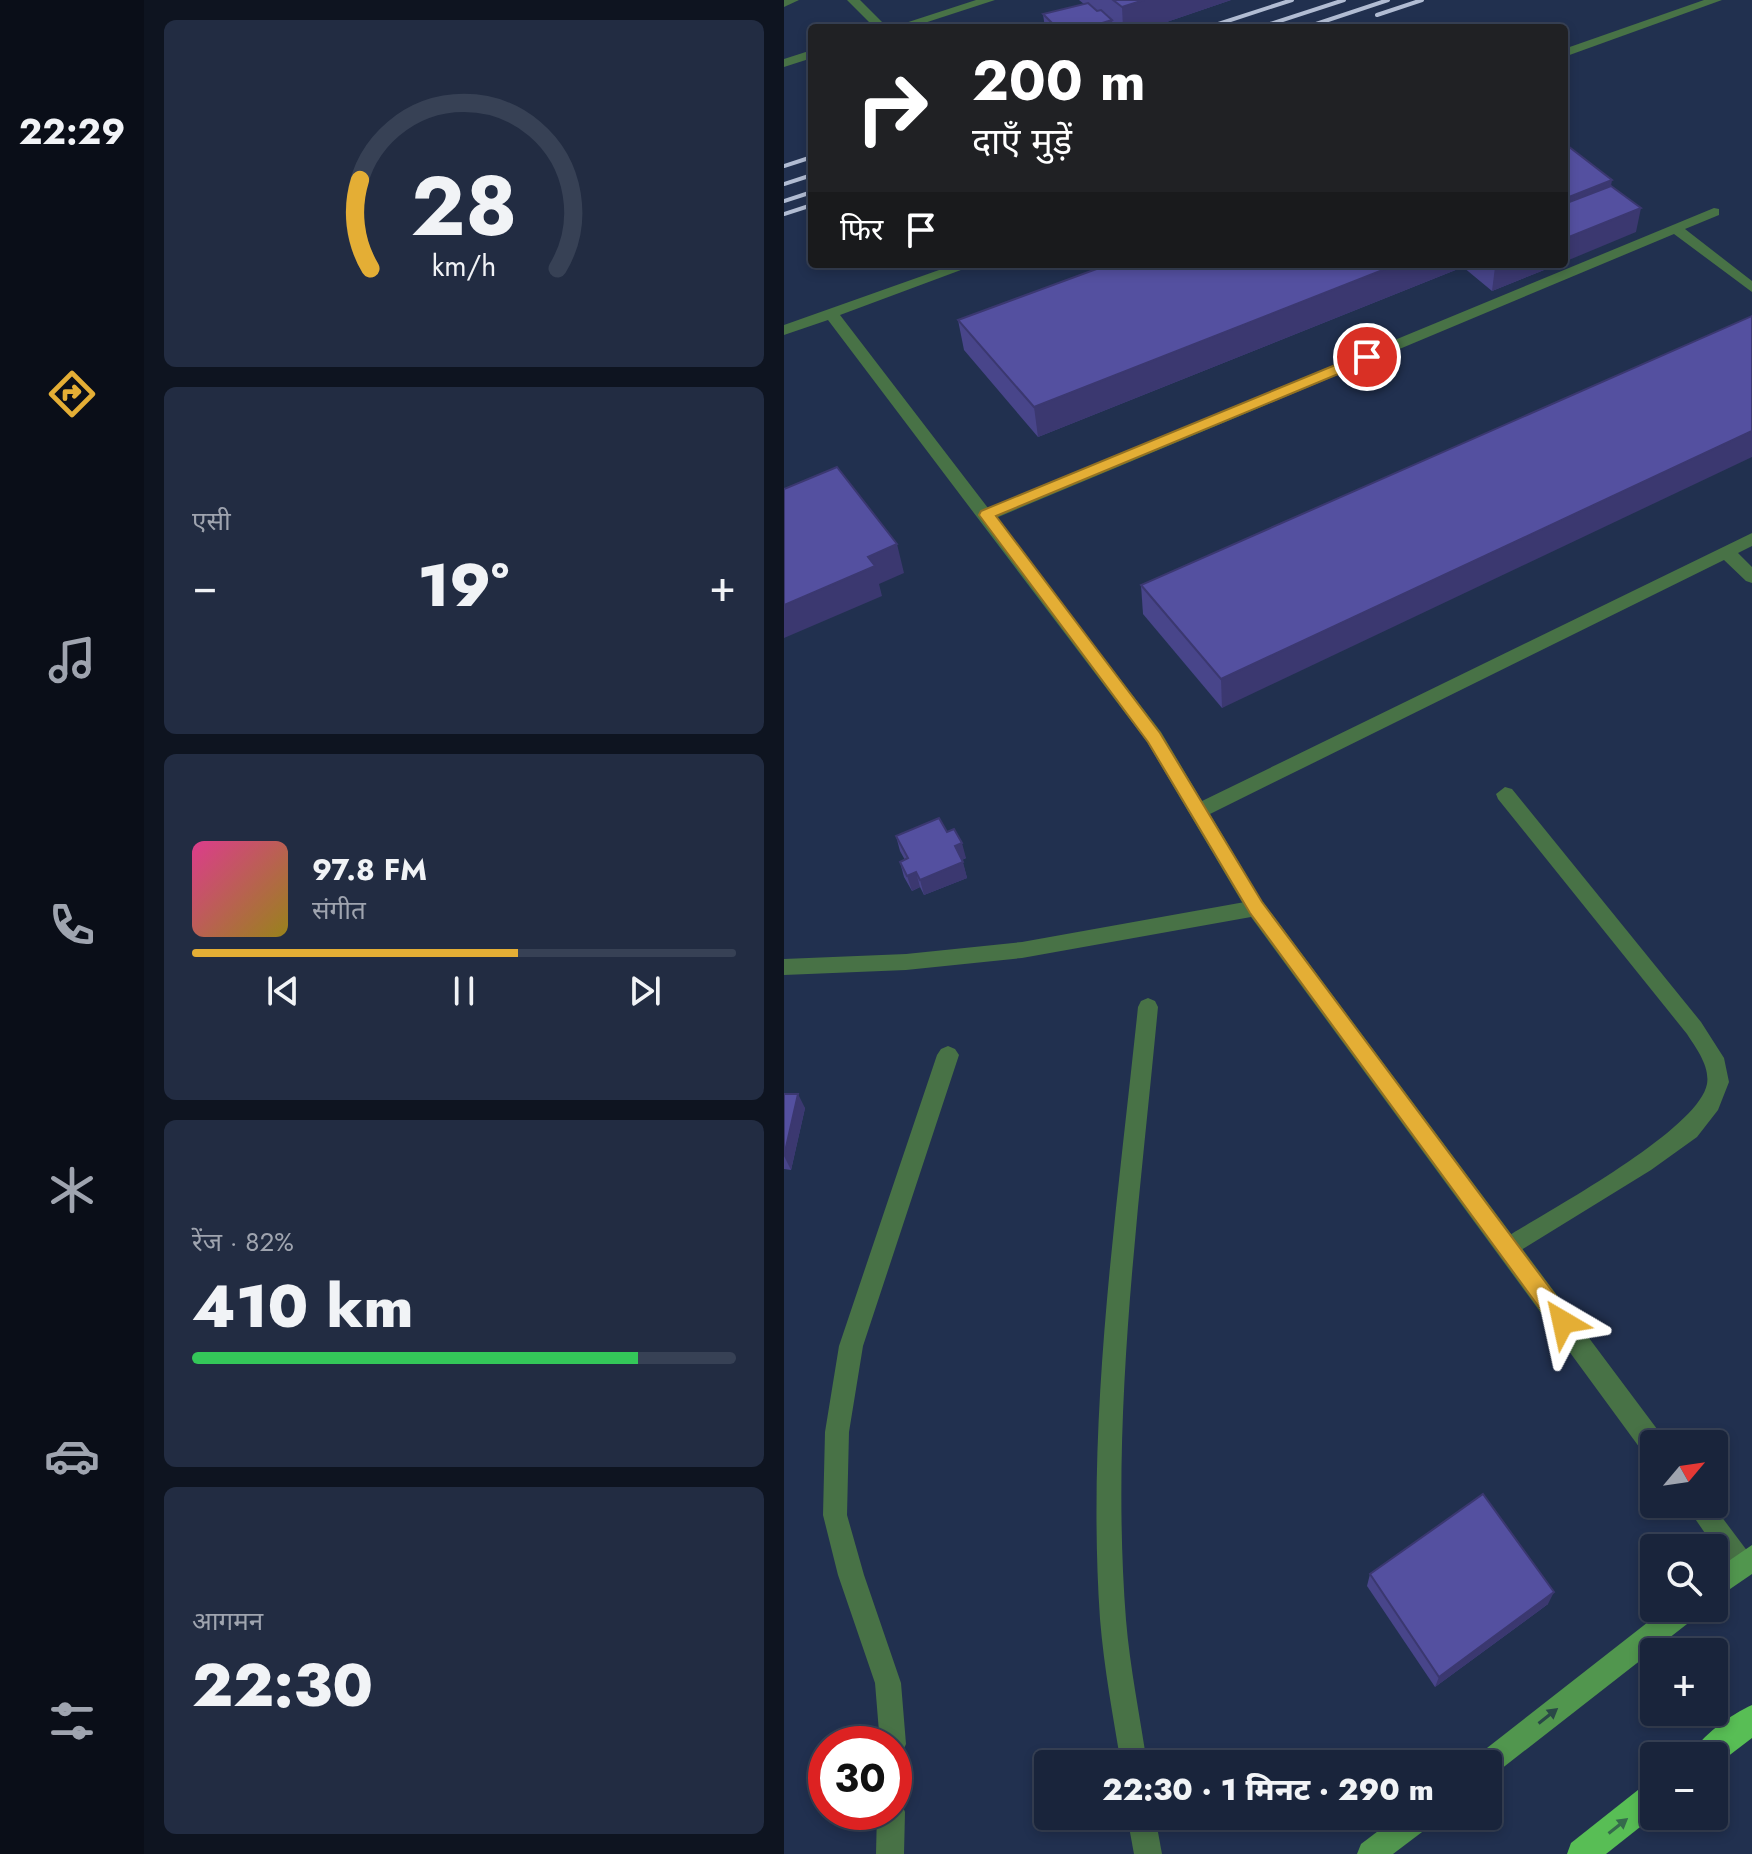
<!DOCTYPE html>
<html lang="hi">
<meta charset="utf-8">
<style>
:root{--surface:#19243b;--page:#222c42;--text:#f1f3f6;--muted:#9fa4af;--line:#374155;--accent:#e4ae35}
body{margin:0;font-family:Jost,"Noto Sans Devanagari",sans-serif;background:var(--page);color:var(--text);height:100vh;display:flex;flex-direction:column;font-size:30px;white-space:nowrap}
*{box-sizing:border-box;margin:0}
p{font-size:26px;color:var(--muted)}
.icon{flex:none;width:44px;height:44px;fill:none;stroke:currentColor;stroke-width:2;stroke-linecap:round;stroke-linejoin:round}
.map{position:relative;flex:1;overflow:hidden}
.details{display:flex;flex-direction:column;gap:20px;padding:20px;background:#0e1420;width:640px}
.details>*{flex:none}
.hud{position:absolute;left:24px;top:24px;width:760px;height:244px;border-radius:8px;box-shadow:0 4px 12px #0003,0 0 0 2px var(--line);background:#202124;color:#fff;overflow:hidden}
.needle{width:52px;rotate:61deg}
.controls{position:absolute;left:856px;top:1430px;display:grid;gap:16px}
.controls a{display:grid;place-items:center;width:88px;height:88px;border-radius:8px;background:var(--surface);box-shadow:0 4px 12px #0003,0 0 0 2px var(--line);font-size:40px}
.speed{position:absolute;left:24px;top:1726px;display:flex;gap:16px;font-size:40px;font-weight:700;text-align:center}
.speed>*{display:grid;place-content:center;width:104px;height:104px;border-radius:50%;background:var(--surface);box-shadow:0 4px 12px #0003,0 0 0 2px var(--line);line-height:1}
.speed .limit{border:12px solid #d22;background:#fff;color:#111}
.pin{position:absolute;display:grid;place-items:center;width:68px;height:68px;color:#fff;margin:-34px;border:4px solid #fff;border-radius:50%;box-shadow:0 2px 8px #0007}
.me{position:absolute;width:88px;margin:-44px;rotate:324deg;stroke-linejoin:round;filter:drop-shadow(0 0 6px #0008)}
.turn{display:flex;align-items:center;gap:28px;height:168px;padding:0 32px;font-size:36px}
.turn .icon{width:104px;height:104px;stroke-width:2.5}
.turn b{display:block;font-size:56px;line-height:68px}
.then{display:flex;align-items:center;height:76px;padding:0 32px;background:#0003;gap:16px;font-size:30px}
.big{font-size:60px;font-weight:800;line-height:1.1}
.details .card{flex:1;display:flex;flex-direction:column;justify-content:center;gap:12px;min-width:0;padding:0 28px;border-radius:12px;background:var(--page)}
.details .dial{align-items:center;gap:0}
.dial svg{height:208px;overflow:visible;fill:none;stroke:var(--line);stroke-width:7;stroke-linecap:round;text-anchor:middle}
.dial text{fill:var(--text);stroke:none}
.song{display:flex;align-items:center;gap:24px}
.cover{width:96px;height:96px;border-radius:12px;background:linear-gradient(135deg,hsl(330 70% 55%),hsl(50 70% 35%))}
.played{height:8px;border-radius:4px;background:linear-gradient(90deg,var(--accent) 60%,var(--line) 60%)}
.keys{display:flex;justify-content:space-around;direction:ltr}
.heat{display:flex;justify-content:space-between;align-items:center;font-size:44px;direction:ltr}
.charge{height:12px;border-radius:6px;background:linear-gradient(90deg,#34c759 82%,var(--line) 0)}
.trip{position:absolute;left:250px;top:1750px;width:468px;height:80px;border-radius:8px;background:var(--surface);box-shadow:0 4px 12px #0003,0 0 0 2px var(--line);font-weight:800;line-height:80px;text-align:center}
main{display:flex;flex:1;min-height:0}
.tab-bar{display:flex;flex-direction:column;width:144px;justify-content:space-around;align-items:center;background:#0a0e18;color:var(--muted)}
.tab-bar .icon{width:56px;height:56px}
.tab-bar .selected{color:var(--accent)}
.tab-bar b{font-size:36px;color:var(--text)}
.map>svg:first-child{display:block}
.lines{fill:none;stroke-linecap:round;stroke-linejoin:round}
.service{fill:#487246;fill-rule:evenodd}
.minor{fill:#487246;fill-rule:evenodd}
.secondary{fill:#51964e;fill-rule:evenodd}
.trunk{fill:#58be55;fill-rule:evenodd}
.rail{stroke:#b1bcd3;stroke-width:4}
.wall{fill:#48458a}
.shaded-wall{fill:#3b3870}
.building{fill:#5450a0;stroke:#3b3870;stroke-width:2}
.oneway{fill:#294847}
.oneway2{fill:#356a4c}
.route{fill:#e4ae35;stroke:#947122;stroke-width:2}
</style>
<main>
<nav class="tab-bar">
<b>22:29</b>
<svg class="icon selected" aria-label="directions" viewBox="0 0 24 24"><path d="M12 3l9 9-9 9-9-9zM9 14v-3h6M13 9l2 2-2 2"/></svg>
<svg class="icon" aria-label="music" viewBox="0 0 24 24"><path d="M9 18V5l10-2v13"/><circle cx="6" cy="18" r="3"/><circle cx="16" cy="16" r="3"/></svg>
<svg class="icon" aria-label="phone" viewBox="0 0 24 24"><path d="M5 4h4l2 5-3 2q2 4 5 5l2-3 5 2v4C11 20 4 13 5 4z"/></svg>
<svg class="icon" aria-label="climate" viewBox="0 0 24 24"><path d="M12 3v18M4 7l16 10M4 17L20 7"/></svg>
<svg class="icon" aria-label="car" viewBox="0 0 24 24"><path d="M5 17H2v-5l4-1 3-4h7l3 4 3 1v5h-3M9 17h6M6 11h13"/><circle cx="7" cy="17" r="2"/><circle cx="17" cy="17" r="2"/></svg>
<svg class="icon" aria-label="filters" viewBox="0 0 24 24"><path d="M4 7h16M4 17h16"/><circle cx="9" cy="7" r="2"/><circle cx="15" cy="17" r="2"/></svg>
</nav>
<section class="details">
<div class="card dial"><svg viewBox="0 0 100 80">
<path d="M14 69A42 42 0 1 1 86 69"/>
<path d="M14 69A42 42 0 0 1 10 35" stroke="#e4ae35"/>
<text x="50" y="56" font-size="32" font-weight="700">28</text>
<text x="50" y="72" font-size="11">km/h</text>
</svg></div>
<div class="card"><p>एसी</p>
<div class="heat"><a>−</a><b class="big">19°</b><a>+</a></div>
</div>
<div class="card">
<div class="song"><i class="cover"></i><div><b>97.8 FM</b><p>संगीत</p></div></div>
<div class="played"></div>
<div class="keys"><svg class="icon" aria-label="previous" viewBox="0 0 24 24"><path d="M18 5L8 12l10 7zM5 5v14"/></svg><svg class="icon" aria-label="pause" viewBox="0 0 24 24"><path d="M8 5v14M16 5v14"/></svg><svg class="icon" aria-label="next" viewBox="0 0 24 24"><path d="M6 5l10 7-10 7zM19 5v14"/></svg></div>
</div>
<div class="card"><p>रेंज · 82%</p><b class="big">410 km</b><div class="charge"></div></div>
<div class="card"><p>आगमन</p><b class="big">22:30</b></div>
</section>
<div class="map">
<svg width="968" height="1854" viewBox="0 0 968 1854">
<rect width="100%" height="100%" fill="#21304f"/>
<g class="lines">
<g class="service">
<path d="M920 0H938L780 57V49Z"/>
<path d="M930 208 935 209V215L901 229 968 281V292L890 234 212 518 377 732 418 801 968 533V546L954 553 968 567V583L962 581 940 560 426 814 482 908 479 914H465L363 742 44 320 0 335V325L172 264H193L56 315 204 508Z"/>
<path d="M721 787 728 789 917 1022 940 1058 945 1082 934 1110 913 1137 867 1170 724 1258 716 1255 713 1248 716 1241C760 1213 914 1131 923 1084 926 1066 912 1048 903 1034L714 799 712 794Z"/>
</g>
<g class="minor">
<path d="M0 0H15L0 7Z"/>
<path d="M63 0H76L104 28H91Z"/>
<path d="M192 0H211L125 28H106Z"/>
<path d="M28 50V58L0 67V59Z"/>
<path d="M472 900 479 902 879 1437 881 1444H870V1458L861 1455 467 917 238 958 122 970 0 975V959L122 954 238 942Z"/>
<path d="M364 998 371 1001 374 1007C355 1210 326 1415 342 1620 346 1668 356 1716 363 1764H337C329 1716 320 1668 316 1619 302 1415 333 1210 354 1007L357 1001Z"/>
<path d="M164 1046 171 1049 175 1055 79 1346 65 1432 63 1515 80 1575 117 1683 122 1744 118 1753 110 1757V1744H96L91 1683 54 1575 39 1515 41 1432 55 1346 153 1055 157 1049Z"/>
<path d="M901 1504H928L967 1556V1574L958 1578 949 1574Z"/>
<path d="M110 1800 117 1802 121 1812 120 1854H92L93 1812H110Z"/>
<path d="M343 1816H371L378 1854H350Z"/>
</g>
<g class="secondary">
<path d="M968 1545V1574L930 1600V1571Z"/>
<path d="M882 1608H916L912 1617 712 1773 704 1777V1764H690L694 1755Z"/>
<path d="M614 1816H650L646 1826 609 1854H573L577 1844Z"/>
</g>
<g class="trunk">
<path d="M968 1705V1738L930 1767V1756H907C916 1736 948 1714 968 1705Z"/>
<path d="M870 1782V1816L822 1854H783L787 1843 859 1786Z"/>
</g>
<g class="rail">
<path d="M593 15 638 0"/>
<path d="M422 28 508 0"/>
<path d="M474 28 560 0"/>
<path d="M520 28 604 0"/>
<path d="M0 166 28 157"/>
<path d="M0 184 28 175"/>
<path d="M0 201 28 192"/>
<path d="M0 214 28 205"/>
</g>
</g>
<g class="wall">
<path d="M295 0H447L365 28H261L259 14 300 4Z"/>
<path d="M326 264H775L708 291 679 267 254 437 180 350 174 320Z"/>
<path d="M968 316 438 708 359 614 357 585Z"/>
<path d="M163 832 182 858 178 860 183 878 140 895 136 887 128 891 120 877 116 862 121 860 116 851 112 836Z"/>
<path d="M0 1094 21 1108 7 1170 0 1169Z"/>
<path d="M586 1574 764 1604 651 1687 583 1586Z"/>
</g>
<g class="shaded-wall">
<path d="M360 0H447L365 28H339L338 7Z"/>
<path d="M328 20 329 28H302Z"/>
<path d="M828 180 823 210 780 227V199Z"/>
<path d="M857 208 852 232 780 262V239Z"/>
<path d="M614 264H680L679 267 254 437 250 407Z"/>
<path d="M718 264H775L708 291 711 267Z"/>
<path d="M968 431V457L438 708 437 679Z"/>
<path d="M113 544 120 573 95 584 98 596 0 638V605L84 557Z"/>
<path d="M178 843 182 858 175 861 171 846Z"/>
<path d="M179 862 183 878 140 895 136 880Z"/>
<path d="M132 872 136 887 128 891 123 876Z"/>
<path d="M14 1094 21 1108 7 1170 0 1156Z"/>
<path d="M770 1592 764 1604 651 1687 655 1677Z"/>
</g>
<g class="building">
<path d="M329 0H360L338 7Z"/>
<path d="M304 3 313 11 317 10 328 20 302 28H273L259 14Z"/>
<path d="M780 143 828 180 780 199Z"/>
<path d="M827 186 857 208 780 239V204Z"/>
<path d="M326 264H614L250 407 174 320Z"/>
<path d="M968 316V431L437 679 357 585Z"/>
<path d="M53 467 113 544 84 557 91 566 0 605V489Z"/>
<path d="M155 818 163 832 170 829 178 843 171 846 179 862 136 880 132 872 123 876 116 862 124 858 112 836Z"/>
<path d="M0 1094H14L0 1156Z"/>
<path d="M699 1494 770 1592 655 1677 586 1574Z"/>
</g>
<defs><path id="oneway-solid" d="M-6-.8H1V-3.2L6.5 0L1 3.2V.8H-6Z" transform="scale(2)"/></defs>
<use class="oneway" href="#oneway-solid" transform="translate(764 1716) rotate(-38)"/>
<use class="oneway2" href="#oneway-solid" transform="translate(834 1826) rotate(-38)"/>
<path class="route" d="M583 352 590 357 588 360 212 516 376 733 478 902 786 1315 789 1322 786 1329 779 1332 771 1329 466 913 364 742 195 515 197 511Z"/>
</svg>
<div class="controls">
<a><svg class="needle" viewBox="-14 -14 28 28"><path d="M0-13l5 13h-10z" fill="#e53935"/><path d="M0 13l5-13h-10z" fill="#9fa4af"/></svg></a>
<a><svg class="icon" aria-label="search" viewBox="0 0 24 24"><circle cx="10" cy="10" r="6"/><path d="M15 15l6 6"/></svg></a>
<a>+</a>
<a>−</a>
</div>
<div class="speed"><div class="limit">30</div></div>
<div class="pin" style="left:583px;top:357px;background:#d93025"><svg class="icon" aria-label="arrive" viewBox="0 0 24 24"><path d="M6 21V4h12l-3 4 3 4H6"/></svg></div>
<svg class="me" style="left:779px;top:1322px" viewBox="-20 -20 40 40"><path d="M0-17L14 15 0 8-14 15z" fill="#e4ae35" stroke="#fff" stroke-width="4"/></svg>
<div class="trip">22:30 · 1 मिनट · 290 m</div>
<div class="hud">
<div class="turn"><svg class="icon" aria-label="right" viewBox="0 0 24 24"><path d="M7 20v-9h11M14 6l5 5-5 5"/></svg><div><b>200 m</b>दाएँ मुड़ें</div></div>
<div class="then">फिर<svg class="icon" aria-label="arrive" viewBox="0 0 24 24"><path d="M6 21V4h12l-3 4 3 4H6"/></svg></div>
</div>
</div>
</main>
